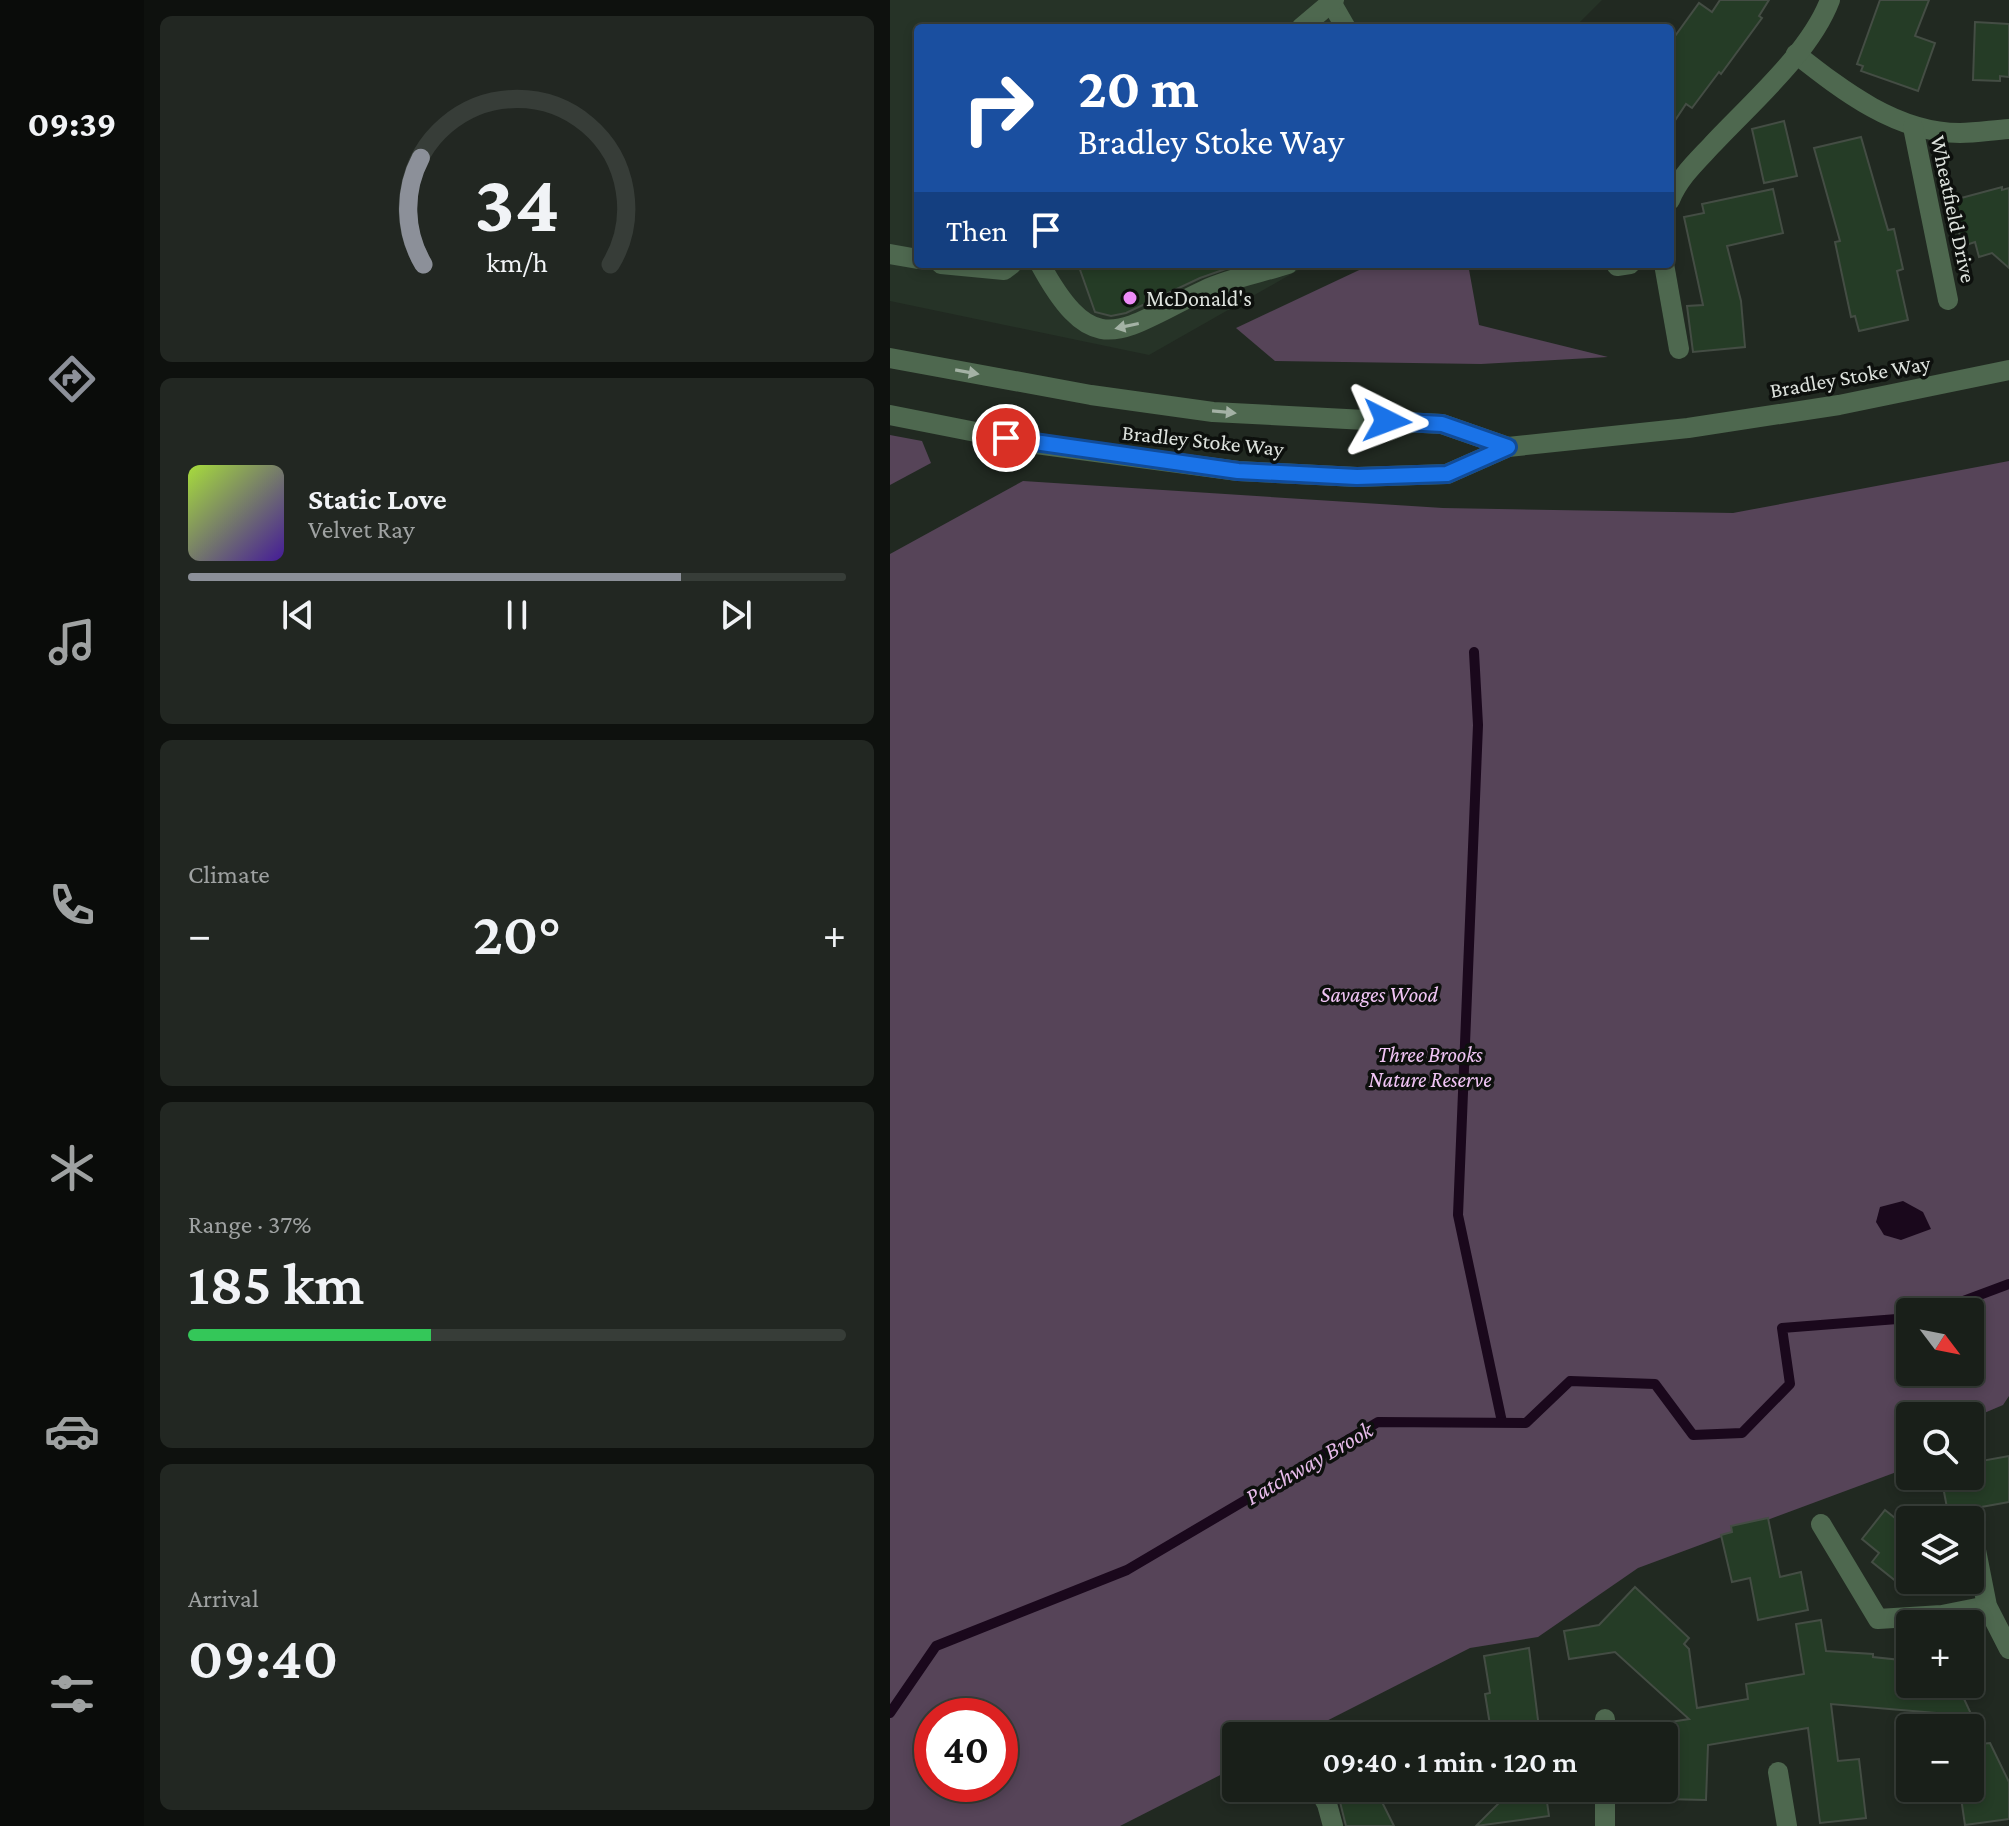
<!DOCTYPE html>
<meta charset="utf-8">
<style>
:root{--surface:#191f19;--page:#222722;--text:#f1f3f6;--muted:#9fa2a2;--line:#373d38;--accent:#8c9099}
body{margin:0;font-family:"Crimson Pro",serif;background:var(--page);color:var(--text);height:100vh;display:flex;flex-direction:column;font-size:30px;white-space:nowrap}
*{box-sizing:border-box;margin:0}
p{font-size:26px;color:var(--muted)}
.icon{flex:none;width:44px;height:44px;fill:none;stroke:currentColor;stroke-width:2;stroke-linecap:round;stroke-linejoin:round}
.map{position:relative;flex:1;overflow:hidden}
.drawer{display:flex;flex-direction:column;gap:16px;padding:16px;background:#0e110e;width:746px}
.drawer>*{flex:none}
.top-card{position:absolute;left:24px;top:24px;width:760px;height:244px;border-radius:8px;box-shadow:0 4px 12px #0003,0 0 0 2px var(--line);background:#1a4fa0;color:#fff;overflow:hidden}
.needle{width:52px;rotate:122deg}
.fabs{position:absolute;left:1006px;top:1298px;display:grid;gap:16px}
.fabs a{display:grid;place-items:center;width:88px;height:88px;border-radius:8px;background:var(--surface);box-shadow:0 4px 12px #0003,0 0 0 2px var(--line);font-size:40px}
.speed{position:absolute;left:24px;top:1698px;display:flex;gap:16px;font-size:40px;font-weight:700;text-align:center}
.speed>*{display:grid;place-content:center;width:104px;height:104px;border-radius:50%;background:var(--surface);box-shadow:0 4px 12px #0003,0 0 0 2px var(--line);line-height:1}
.speed .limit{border:12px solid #d22;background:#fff;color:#111}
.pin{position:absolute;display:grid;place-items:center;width:68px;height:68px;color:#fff;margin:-34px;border:4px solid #fff;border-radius:50%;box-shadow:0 2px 8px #0007}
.me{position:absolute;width:88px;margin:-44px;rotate:93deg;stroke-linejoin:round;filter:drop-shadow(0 0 6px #0008)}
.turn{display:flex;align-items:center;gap:28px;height:168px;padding:0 32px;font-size:36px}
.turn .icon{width:104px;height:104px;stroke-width:2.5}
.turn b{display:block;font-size:56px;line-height:68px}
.then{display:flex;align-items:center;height:76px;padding:0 32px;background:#0003;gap:16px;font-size:30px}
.big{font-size:60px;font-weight:600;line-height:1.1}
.drawer .widget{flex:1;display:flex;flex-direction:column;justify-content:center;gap:12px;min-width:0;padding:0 28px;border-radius:12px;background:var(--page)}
.drawer .dial{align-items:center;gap:0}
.dial svg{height:208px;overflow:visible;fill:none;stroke:var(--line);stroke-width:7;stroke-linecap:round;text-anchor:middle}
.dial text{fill:var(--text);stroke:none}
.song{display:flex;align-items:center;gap:24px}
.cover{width:96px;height:96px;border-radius:12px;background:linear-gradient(135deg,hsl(80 70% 55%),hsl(260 70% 35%))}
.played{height:8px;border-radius:4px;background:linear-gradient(90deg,var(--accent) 75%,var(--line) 75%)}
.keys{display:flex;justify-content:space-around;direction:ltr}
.heat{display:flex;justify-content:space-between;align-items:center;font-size:44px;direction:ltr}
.charge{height:12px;border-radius:6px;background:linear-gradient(90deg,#34c759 37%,var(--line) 0)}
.trip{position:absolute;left:332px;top:1722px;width:456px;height:80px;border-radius:8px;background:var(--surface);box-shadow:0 4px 12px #0003,0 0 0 2px var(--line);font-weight:600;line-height:80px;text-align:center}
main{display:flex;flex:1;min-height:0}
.tab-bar{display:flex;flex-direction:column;width:144px;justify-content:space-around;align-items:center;background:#0a0c0a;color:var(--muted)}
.tab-bar .icon{width:56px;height:56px}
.tab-bar .on{color:var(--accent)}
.tab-bar b{font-size:36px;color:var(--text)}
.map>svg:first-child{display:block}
.built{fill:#263327}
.green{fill:#564458;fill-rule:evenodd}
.water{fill:#1a081c}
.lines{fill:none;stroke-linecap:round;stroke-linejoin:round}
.stream{stroke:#1a081c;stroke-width:10}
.building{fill:#253c26;stroke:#444d44;stroke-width:2}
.minor{stroke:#4e684f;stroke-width:20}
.oneway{fill:#a4b2a5}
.route-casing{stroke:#114b97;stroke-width:20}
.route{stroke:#1a73e8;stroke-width:14}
.poi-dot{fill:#ee8cf8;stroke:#0d100d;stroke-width:3}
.labels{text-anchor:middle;stroke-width:7;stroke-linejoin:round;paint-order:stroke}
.street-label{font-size:22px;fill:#dee3de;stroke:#0d100d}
.poi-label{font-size:22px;fill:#dee3de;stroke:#0d100d;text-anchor:start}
.park-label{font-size:22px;font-style:italic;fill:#f1c5f5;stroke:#0d100d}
.water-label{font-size:24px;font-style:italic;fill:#e7bbea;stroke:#0d100d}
</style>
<main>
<nav class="tab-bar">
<b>09:39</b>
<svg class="icon on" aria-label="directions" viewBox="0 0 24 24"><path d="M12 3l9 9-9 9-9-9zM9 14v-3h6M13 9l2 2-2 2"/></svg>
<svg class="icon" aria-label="music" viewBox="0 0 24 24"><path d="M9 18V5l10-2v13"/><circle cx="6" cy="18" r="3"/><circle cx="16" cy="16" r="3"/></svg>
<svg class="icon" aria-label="phone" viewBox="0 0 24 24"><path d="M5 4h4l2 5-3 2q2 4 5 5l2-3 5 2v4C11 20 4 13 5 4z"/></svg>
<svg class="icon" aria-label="climate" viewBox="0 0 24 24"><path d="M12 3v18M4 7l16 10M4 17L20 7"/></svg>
<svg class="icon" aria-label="car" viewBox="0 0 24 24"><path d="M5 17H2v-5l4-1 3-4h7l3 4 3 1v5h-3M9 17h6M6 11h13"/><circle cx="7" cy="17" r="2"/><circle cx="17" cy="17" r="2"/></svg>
<svg class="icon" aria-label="filters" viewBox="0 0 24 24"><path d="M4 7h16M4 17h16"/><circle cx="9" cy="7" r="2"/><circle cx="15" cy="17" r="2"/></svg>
</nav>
<section class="drawer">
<div class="widget dial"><svg viewBox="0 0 100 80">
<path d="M14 69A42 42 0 1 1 86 69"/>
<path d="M14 69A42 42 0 0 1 13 28" stroke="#8c9099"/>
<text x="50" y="56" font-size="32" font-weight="700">34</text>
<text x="50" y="72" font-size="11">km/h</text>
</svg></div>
<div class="widget">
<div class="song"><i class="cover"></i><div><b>Static Love</b><p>Velvet Ray</p></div></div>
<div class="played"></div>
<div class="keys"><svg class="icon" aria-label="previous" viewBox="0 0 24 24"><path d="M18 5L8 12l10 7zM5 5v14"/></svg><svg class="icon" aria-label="pause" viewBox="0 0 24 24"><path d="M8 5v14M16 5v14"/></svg><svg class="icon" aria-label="next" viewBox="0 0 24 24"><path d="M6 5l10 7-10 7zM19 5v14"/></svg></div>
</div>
<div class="widget"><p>Climate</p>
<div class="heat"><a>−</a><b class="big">20°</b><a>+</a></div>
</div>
<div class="widget"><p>Range · 37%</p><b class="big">185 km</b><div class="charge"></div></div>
<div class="widget"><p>Arrival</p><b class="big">09:40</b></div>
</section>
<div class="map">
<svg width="1119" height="1826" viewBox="0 0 1119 1826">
<rect width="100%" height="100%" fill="#212921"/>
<path class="built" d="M0 0H712L684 28H28V264H419L259 355 0 301Z"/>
<g class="green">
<path d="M482 264H578L589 325 718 357 591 364 385 361 346 328Z"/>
<path d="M0 435 32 441 41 463 0 485Z"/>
<path d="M1119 461V1396L1113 1405 1080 1419V1416H1020V1467L748 1568 648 1637 580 1648 407 1736H346V1767L230 1826H0V554L133 481 553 508 843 513ZM1020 1312H1080V1372H1020ZM42 1716H110V1784H42Z"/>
</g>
<path class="water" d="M1013 1201 1033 1212 1041 1229 1011 1240 994 1235 986 1222 990 1207Z"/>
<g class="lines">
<g class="stream">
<path d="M584 652 588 725 568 1215 612 1422"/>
<path d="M1044 1312 1119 1284"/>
<path d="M0 1713 46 1646 237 1570 488 1422 636 1423 680 1381 765 1384 803 1435 852 1433 900 1384 892 1328 1020 1318"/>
</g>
</g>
<g class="building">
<path d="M830 0H879L869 16 872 18 831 74 829 72 802 108 796 104 780 128V43L809 3 822 12Z"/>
<path d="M990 0H1039L1025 36 1045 43 1028 91 971 71 973 66 967 64Z"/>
<path d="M1085 22 1119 24V77L1110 76V81L1083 80Z"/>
<path d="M894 121 907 176 874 183 862 129Z"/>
<path d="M971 137 998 230 1004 229 1013 269 1007 271 1018 320 969 331 965 316 961 317 945 242 950 241 924 148Z"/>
<path d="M1112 187V190L1119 188V268L1102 253 1089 257 1085 242 1073 246 1060 201Z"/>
<path d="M883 189 893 233 837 246 851 301 855 347 803 352 797 306 813 305 794 217 814 213 812 204Z"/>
<path d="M188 264H350L310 278 236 313 221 316 205 312Z"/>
<path d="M1119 1456V1502L1058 1513 1051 1476H1080V1463Z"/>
<path d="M995 1510 1020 1530V1566L1007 1582 982 1562 989 1553 972 1539Z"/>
<path d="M878 1518 890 1577 911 1572 918 1610 868 1620 860 1578 842 1582 831 1535 842 1532 841 1526Z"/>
<path d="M745 1587 799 1638 794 1644 799 1649 807 1708 858 1699 856 1684 914 1674 906 1624 931 1620 936 1651 983 1654V1657L1020 1661V1684L1069 1688 1082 1716 941 1704 948 1761 969 1759 976 1818 930 1823 918 1728 818 1745 816 1800 774 1799V1723L799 1719 725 1652 679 1659 674 1631 709 1625Z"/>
<path d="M639 1648 650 1736H619L617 1722 600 1725 595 1694 600 1693 594 1656Z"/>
<path d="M1100 1743 1119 1782V1819L1075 1825 1070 1791 1080 1789V1745Z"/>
<path d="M467 1788H485L504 1826H456L449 1798Z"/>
<path d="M628 1788H655L659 1816 586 1826 609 1803 608 1795 629 1792Z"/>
</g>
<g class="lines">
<g class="minor">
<path d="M441 2 456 28"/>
<path d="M411 28 444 0"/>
<path d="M906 54C953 91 1007 133 1070 133 1086 133 1103 130 1119 129"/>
<path d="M1023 127 1058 300"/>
<path d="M780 200C788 179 806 162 821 146 860 104 920 53 940 0"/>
<path d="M0 254 28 259"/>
<path d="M51 264 114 270 122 264"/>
<path d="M150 264C205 365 231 329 315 290 341 278 370 273 398 264"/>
<path d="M774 264 789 349"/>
<path d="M727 266 740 264"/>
<path d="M0 358 201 395 323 412 552 424 618 447"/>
<path d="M0 415 146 444 348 471 467 477 557 474 618 447 798 428 949 405 1119 370"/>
<path d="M931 1524 988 1619 1052 1615 1097 1606"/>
<path d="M1084 1540 1097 1606 1119 1649"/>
<path d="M715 1736V1719"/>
<path d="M888 1772 897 1826"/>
<path d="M428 1788 437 1804 443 1826"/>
<path d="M715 1826V1788"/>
</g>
</g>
<defs><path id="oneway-solid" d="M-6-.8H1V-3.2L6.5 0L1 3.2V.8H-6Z" transform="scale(2)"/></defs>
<g class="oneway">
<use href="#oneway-solid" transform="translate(237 326) rotate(168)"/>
<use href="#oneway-solid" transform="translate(77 372) rotate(10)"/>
<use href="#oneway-solid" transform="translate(334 412) rotate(5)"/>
</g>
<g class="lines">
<defs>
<path id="route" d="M116 438 348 471 467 477 557 474 618 447 552 424 497 421"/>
</defs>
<use href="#route" class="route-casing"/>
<use href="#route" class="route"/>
</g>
<circle class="poi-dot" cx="240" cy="298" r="8"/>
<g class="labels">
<g class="street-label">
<text transform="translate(1064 209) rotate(78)" y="8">Wheatfield Drive</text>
<text transform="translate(960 376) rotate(-10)" y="8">Bradley Stoke Way</text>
<text transform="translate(313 440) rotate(6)" y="8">Bradley Stoke Way</text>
</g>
<g class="poi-label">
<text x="256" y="306">McDonald's</text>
</g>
<g class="park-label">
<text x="489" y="1002">Savages Wood</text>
<text x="540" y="1062">Three Brooks<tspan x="540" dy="25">Nature Reserve</tspan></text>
</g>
<g class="water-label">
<text transform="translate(419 1463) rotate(-30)" y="8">Patchway Brook</text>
</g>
</g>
</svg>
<div class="fabs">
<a><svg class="needle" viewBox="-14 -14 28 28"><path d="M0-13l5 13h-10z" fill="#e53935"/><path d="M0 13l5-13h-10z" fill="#9fa2a2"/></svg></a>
<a><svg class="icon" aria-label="search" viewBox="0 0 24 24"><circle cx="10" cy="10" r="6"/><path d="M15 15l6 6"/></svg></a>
<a><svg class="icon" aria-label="layers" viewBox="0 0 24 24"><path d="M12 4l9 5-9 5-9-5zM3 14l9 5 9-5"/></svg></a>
<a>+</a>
<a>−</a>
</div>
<div class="speed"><div class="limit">40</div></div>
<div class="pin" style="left:116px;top:438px;background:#d93025"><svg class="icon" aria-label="arrive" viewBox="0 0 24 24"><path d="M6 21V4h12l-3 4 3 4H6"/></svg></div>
<svg class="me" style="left:497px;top:421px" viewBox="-20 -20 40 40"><path d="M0-17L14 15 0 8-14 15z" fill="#1a73e8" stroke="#fff" stroke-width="4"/></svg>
<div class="trip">09:40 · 1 min · 120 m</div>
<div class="top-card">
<div class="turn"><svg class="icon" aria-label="right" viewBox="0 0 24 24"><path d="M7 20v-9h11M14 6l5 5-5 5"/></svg><div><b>20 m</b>Bradley Stoke Way</div></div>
<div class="then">Then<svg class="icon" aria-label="arrive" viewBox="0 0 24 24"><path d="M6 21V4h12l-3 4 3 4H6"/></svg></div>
</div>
</div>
</main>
